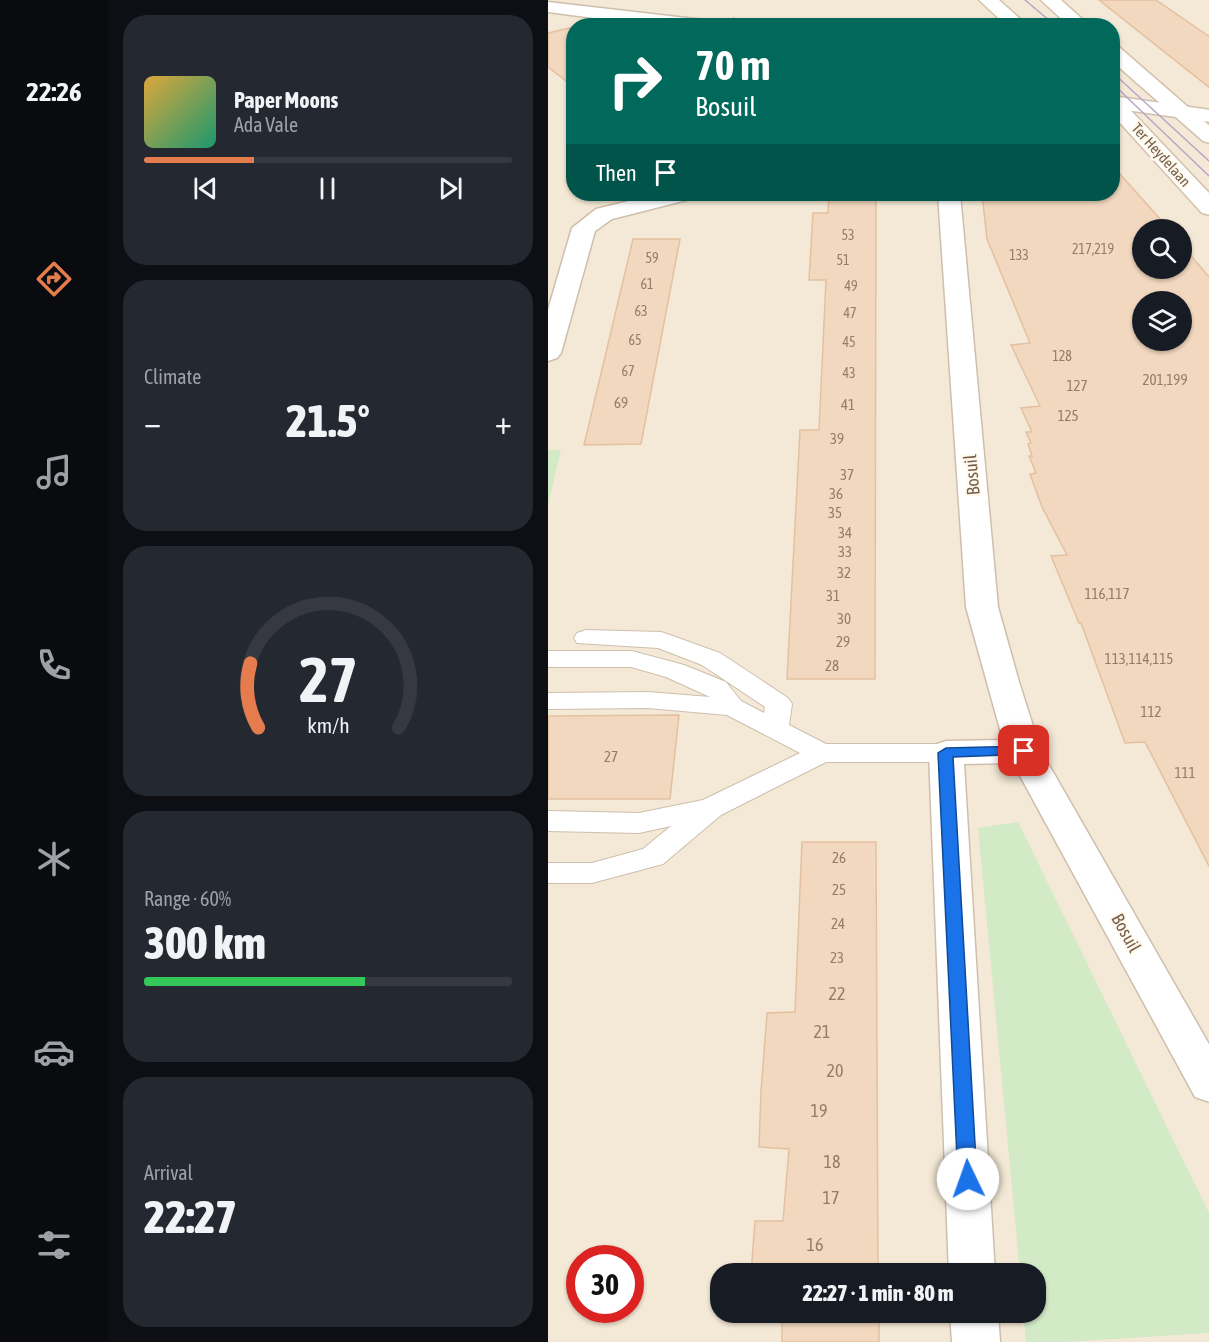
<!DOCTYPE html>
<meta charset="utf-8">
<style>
:root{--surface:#171b24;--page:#242831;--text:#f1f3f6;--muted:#9ea1a6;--line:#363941;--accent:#e57c4e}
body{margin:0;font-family:"Asap Condensed",sans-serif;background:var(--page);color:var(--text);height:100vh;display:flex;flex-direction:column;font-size:22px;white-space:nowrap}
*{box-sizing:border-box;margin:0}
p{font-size:20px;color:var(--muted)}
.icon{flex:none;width:33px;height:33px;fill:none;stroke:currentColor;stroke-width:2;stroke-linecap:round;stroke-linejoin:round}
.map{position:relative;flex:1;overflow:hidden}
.drawer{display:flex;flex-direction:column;gap:15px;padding:15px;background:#0d0f14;width:440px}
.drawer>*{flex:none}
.guide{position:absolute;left:18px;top:18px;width:554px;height:183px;border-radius:24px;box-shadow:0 2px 4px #0004;background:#00695c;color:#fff;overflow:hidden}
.fabs{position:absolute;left:584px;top:219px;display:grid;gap:12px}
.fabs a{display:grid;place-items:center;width:60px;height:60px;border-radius:50%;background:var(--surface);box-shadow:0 2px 4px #0004;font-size:30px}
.speed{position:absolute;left:18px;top:1245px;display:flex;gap:12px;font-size:30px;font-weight:700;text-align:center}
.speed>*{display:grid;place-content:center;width:78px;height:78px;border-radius:50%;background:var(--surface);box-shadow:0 2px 4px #0004;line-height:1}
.speed .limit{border:9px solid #d22;background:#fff;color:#111}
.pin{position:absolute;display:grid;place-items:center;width:51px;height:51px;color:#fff;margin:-26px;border-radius:12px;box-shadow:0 3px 9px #0006}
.me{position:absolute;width:66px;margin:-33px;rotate:357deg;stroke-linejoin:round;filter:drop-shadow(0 0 4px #0008)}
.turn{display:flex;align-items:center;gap:21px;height:126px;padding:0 30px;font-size:27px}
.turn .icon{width:78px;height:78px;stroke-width:2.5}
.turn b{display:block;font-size:42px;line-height:51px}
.then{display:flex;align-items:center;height:57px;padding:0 30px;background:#0003;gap:12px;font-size:22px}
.big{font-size:45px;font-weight:800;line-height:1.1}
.drawer .tile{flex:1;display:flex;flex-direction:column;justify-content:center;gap:9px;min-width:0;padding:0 21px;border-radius:24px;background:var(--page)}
.drawer .dial{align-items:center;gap:0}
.dial svg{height:156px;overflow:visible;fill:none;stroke:var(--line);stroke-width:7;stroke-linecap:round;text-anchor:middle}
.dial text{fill:var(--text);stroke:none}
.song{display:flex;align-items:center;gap:18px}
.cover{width:72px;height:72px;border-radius:9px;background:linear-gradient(135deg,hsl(40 70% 55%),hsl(160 70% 35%))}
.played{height:6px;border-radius:3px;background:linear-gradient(90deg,var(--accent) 30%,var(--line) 30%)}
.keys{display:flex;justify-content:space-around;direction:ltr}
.heat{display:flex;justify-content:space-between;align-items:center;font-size:33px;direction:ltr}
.charge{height:9px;border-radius:4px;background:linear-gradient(90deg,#34c759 60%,var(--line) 0)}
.trip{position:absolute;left:162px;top:1263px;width:336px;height:60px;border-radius:24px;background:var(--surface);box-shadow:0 2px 4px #0004;font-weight:800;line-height:60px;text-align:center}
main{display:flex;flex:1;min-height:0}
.menu{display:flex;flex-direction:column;width:108px;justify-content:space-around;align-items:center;background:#090b0e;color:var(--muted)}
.menu .icon{width:42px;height:42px}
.menu .on{color:var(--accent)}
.menu b{font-size:27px;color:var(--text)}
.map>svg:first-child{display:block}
.residential{fill:#f4e9d6;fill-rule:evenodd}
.green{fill:#d2eac6}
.building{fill:#f2d8bf;stroke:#e4c0a0;stroke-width:1.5;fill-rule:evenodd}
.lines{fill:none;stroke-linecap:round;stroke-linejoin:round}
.lane-casing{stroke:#cebfad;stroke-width:2}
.street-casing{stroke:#cebfad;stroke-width:3}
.secondary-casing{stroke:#d4c1ad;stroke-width:3}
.path{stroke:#d7bba2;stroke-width:2;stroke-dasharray:1 3;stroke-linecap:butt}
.lane{fill:#fff;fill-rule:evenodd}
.street{fill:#fff;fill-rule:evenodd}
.secondary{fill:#fff;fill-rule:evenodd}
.tram{stroke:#baa5c7;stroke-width:1.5}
.route{fill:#1a73e8;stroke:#114b97;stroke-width:1.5}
.labels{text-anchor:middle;stroke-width:4.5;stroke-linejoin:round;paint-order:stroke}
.far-number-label{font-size:14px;fill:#967c68}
.far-street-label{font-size:15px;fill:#775e4b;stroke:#fffaee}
.number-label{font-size:15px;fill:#967c68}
.street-label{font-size:18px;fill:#775e4b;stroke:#fffaee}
.near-number-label{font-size:18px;fill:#967c68}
</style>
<main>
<nav class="menu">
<b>22:26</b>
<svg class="icon on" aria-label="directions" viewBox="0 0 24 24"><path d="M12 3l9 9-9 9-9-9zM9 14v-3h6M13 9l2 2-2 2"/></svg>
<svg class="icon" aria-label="music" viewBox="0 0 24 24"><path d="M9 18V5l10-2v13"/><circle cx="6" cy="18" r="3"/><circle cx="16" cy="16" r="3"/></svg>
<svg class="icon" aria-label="phone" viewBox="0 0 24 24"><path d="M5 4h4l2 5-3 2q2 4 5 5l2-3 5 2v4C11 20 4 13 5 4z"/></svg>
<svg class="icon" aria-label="climate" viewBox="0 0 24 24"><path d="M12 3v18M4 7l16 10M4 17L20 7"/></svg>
<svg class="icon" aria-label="car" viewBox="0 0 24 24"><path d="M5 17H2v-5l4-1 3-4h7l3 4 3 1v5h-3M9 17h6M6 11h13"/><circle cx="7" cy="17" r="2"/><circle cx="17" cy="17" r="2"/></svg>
<svg class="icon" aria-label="filters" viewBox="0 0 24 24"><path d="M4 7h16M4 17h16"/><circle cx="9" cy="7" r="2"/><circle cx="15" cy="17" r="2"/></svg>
</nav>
<section class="drawer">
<div class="tile">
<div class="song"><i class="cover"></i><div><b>Paper Moons</b><p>Ada Vale</p></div></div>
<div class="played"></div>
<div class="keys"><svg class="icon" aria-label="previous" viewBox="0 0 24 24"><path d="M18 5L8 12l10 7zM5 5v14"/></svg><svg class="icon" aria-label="pause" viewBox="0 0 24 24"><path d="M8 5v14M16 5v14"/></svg><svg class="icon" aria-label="next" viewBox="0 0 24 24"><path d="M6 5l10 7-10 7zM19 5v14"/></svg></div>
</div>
<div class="tile"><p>Climate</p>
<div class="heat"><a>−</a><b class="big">21.5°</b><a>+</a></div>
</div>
<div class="tile dial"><svg viewBox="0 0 100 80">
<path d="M14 69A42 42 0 1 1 86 69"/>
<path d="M14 69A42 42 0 0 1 10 36" stroke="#e57c4e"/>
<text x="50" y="56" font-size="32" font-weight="700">27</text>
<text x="50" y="72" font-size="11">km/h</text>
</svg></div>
<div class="tile"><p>Range · 60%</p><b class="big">300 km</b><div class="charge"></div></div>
<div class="tile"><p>Arrival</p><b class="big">22:27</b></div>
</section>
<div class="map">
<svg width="662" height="1342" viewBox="0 0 662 1342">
<rect width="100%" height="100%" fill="#fcf6e8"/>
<path class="residential" d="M0 0H661V1342H0ZM26 26H564V194H26ZM594 230H633V268H594ZM594 302H633V340H594ZM32 1258H82V1310H32ZM172 1274H488V1312H172Z"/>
<g class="green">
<path d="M0 450H13L0 505Z"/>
<path d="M470 822 661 1213V1333L518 1342H478L475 1313 488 1312V1274L472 1273 430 828Z"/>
</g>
<g class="building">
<path d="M551 0H608L662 37V88Z"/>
<path d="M26 27V87L0 67V33Z"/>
<path d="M564 165 622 230H594V268H633V244L662 278V868L597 742 577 743 533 623H531L503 556 519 555 494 507 482 474 488 473 481 456H484L480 444 483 443 478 432H484L473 408 492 406 463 345 482 343 439 239 434 194H564ZM594 302H633V340H594Z"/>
<path d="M281 194H328L327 679H239L252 430H271L278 280H261L265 213H280Z"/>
<path d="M85 239H132L93 444 36 445Z"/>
<path d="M131 715 122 799H0V716Z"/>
<path d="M254 842H328L330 1274H203L207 1221H235L241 1149 211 1147 213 1092 219 1013 247 1012Z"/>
<path d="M201 1312H331V1342H234V1318L201 1319Z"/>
</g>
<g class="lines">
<defs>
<path id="lane" d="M38 630 113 632 122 635 172 653 240 698 244 704 241 725 278 744H398L408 747 411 753 408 759 398 762H278L173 815 115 864 44 883H0V863H44L95 849 123 826 91 833 0 831V811L91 813 155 800 252 753 179 715 100 708 0 709V693L100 692 162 697 118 677 83 667H0V651H84L136 665 178 682 193 701 216 713 217 707 154 665 110 648 29 643 26 638 29 633Z"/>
<g id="street">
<path d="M0 2 156 20 163 22 165 26H107L0 12Z"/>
<path d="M564 96 662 110V122L564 108Z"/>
<path d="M110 194H146L143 199 64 219 47 231 13 353 9 358 0 361V310L24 228 48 209Z"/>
<path d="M390 194H412L450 607 471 682 493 751 662 1046V1102L647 1097 465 763 416 764 447 1274H401L381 753 386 745 398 741 455 740 418 607Z"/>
<path d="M402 1312H450L452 1342H404Z"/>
</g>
<g id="secondary">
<path d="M431 0H451L480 26H459Z"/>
<path d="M493 0H513L542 26H521Z"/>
<path d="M564 45 571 47 662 126V143L655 141 564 61Z"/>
<path d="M564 96 571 98 662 194V215L654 213 564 114Z"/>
</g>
</defs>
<use href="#lane" class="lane-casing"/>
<use href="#street" class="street-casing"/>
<use href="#secondary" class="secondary-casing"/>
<path class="path" d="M185 18 219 26"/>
<use href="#lane" class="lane"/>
<use href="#street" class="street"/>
<use href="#secondary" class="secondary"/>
<g class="tram">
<path d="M477 0 508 26"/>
<path d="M564 72 662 162"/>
<path d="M564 83 662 177"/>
</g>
</g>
<path class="route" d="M476 746 484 751 481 754 405 757 429 1179 426 1184 420 1187 413 1184 410 1179 390 753 398 748Z"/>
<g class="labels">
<g class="far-number-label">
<text x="300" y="240">53</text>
<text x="545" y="254">217,219</text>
<text x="471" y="260">133</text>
<text x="104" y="263">59</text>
<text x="295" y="265">51</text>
<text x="99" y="289">61</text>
<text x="303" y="291">49</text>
<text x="93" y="316">63</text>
<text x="302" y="318">47</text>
<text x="87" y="345">65</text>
<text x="301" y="347">45</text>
<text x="514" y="361">128</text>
<text x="80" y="376">67</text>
<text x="301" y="378">43</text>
</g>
<g class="far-street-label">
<text transform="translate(613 155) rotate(48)" y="5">Ter Heydelaan</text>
</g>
<g class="number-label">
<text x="617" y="385">201,199</text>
<text x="529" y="391">127</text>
<text x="73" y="408">69</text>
<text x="300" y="410">41</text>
<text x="520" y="421">125</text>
<text x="289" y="444">39</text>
<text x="299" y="480">37</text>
<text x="288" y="499">36</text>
<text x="287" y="518">35</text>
<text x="297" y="538">34</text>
<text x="297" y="557">33</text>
<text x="296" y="578">32</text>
<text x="559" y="599">116,117</text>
<text x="285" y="601">31</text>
<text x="296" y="624">30</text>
<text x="295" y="647">29</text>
<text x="591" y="664">113,114,115</text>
<text x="284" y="671">28</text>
<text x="603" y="717">112</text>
<text x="63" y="762">27</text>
<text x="637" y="778">111</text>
<text x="291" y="863">26</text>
<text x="291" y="895">25</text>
<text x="290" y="929">24</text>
<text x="289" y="963">23</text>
</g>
<g class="street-label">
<text transform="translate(424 475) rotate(-95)" y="6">Bosuil</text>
<text transform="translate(578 933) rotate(61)" y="6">Bosuil</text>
</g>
<g class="near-number-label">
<text x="289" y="1000">22</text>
<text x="274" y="1038">21</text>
<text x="287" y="1077">20</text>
<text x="271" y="1117">19</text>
<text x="284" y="1168">18</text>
<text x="283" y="1204">17</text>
<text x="267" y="1251">16</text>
</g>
</g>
</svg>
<div class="fabs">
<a><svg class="icon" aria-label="search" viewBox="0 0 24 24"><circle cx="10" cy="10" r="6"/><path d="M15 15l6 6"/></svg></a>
<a><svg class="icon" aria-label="layers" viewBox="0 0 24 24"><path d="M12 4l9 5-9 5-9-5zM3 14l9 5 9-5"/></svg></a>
</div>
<div class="speed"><div class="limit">30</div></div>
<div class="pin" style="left:476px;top:751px;background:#d93025"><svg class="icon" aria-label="arrive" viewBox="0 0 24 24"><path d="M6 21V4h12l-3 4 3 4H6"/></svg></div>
<svg class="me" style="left:420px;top:1179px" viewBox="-20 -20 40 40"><circle r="19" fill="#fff"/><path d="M0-13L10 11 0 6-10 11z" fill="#1a73e8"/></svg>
<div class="trip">22:27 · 1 min · 80 m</div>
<div class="guide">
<div class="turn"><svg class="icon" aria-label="right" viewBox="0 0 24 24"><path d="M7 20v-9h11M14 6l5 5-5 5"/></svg><div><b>70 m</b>Bosuil</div></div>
<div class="then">Then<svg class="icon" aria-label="arrive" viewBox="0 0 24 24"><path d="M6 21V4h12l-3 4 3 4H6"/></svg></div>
</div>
</div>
</main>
